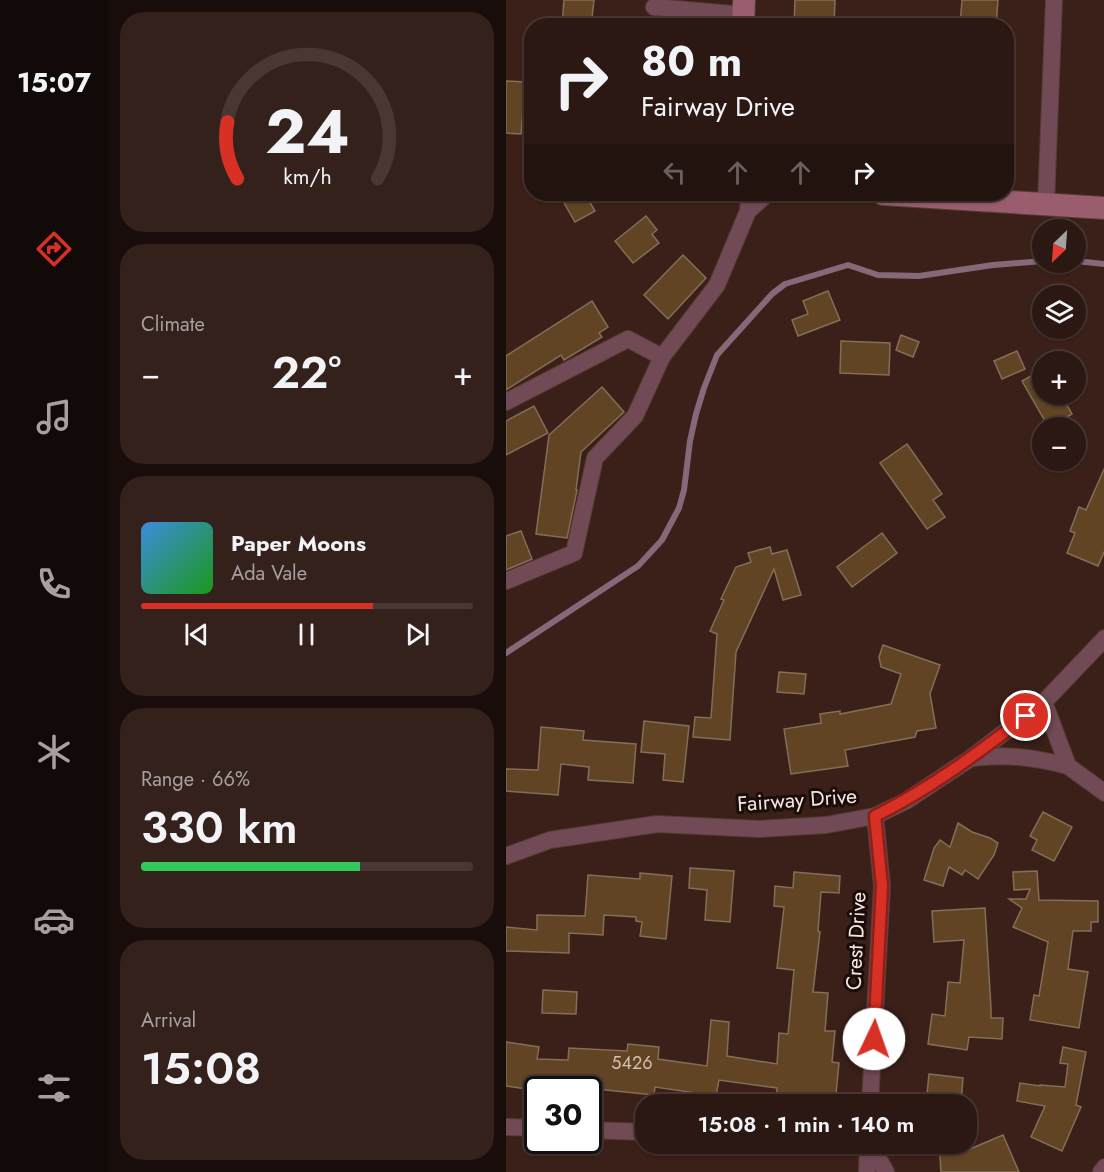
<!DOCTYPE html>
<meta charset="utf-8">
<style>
:root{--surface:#2c1813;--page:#34211c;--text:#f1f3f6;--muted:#a6a0a0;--line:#483733;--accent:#d93025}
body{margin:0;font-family:Jost,sans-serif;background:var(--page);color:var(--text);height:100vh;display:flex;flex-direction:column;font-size:22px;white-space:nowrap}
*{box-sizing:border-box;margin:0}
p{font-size:20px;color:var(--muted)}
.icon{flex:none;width:33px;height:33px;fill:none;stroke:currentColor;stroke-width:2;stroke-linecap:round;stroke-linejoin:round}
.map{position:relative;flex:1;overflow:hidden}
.drawer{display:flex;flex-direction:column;gap:12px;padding:12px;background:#180d0a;width:398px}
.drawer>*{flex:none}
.hud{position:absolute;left:18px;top:18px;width:490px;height:183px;border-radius:24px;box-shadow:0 2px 4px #0004,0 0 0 2px var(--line);background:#2c1813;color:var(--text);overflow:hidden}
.needle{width:39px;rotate:205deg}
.fabs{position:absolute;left:526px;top:219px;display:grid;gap:12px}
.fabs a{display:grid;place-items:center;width:54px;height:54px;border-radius:50%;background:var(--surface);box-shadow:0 2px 4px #0004,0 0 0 2px var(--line);font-size:30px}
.speed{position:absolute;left:18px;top:1076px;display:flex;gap:12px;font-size:30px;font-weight:700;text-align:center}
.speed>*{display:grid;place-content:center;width:78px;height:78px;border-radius:50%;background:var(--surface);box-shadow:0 2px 4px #0004,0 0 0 2px var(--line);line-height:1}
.speed .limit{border:3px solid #111;border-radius:9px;background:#fff;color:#111}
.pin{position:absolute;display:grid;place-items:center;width:51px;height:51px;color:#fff;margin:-26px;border:3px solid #fff;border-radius:50%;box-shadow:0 2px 6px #0007}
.me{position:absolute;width:66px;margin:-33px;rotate:3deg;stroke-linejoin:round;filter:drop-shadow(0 0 4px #0008)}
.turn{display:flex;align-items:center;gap:21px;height:126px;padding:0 18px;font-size:27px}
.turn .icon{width:78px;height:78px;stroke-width:2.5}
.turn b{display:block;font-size:42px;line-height:51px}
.lanes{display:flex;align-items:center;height:57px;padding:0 18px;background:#0003;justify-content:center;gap:30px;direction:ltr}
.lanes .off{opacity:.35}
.big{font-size:45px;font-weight:600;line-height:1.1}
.drawer .widget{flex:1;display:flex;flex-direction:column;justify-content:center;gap:9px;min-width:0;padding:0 21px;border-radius:24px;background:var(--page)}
.drawer .dial{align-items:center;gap:0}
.dial svg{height:156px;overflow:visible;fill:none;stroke:var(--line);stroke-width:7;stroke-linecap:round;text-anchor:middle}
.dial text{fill:var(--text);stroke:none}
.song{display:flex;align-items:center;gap:18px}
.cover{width:72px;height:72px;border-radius:9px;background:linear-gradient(135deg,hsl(210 70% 55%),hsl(120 70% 35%))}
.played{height:6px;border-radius:3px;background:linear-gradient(90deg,var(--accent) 70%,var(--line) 70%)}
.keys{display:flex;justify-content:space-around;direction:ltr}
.heat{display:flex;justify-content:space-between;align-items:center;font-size:33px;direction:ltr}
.charge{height:9px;border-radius:4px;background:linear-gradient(90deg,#34c759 66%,var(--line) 0)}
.trip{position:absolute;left:129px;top:1094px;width:342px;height:60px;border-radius:24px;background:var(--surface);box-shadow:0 2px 4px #0004,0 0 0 2px var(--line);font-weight:600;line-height:60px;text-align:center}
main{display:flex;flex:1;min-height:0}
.dock{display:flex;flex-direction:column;width:108px;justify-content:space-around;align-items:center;background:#120a08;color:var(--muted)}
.dock .icon{width:42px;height:42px}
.dock .active{color:var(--accent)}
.dock b{font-size:27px;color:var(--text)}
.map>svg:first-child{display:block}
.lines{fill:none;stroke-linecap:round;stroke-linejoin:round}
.stream{stroke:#83697a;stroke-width:6}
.building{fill:#604424;stroke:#846e57;stroke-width:1.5}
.street-casing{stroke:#563c35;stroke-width:18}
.secondary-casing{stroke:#563c35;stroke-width:24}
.street{stroke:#714a55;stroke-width:16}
.secondary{stroke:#995d6e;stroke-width:22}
.route-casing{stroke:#8d1f18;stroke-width:15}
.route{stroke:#d93025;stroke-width:10}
.labels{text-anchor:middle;stroke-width:6;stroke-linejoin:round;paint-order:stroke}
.number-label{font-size:18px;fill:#d3beb2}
.street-label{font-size:21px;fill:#f9e6e1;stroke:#190d0a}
</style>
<main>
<nav class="dock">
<b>15:07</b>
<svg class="icon active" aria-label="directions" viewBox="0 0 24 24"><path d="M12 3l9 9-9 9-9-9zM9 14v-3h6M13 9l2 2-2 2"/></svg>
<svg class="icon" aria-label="music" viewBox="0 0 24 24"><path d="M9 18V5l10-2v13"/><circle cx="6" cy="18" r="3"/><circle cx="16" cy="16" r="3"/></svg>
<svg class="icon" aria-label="phone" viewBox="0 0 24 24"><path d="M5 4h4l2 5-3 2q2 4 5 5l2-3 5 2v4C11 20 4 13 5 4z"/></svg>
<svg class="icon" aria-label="climate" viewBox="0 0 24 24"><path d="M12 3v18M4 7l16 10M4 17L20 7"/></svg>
<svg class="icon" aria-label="car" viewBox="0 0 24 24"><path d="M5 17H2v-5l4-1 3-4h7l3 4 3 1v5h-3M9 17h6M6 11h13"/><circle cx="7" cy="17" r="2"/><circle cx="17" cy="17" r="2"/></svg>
<svg class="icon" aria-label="filters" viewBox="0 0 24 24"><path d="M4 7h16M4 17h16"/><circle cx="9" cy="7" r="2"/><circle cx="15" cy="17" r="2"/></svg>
</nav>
<section class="drawer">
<div class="widget dial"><svg viewBox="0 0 100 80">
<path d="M14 69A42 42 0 1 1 86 69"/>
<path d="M14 69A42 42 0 0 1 9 40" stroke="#d93025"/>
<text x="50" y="56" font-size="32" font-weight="700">24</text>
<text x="50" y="72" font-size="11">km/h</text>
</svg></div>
<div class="widget"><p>Climate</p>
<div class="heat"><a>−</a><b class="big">22°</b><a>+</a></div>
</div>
<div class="widget">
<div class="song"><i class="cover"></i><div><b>Paper Moons</b><p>Ada Vale</p></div></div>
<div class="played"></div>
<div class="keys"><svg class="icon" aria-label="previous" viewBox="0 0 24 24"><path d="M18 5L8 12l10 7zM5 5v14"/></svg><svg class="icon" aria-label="pause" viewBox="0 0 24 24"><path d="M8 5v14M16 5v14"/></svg><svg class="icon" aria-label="next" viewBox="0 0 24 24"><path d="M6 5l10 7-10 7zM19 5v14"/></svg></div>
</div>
<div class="widget"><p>Range · 66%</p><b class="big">330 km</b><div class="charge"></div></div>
<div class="widget"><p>Arrival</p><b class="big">15:08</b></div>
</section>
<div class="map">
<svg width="599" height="1172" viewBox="0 0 599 1172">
<rect width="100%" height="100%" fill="#3b2019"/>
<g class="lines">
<g class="stream">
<path d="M570 261 599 264"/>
<path d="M0 653 132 566 156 540 173 508 178 490 184 441 190 414 198 388 211 355 266 294 279 284 342 265 372 275 413 276 487 265 537 261"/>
</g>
</g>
<g class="building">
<path d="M58 0H88L85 26H56Z"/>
<path d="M289 0H329L328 26H288Z"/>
<path d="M456 0H492L490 26H454Z"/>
<path d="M0 81 19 82 15 134 0 133Z"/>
<path d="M53 194H79L89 211 69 222Z"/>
<path d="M140 216 151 230 146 234 153 243 127 263 109 241Z"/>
<path d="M177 255 200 278 162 319 138 295Z"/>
<path d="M322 291 334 320 292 336 286 320 302 314 297 301Z"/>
<path d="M86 301 102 327 93 333 96 337 58 360 55 355 0 390V356Z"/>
<path d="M395 335 413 342 407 357 390 350Z"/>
<path d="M335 341 384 343 383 375 334 373Z"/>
<path d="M511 351 519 369 496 379 488 361Z"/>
<path d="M537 369V394H555L566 414 543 428 516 381Z"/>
<path d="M96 387 118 412 75 452 70 490H71L61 538 30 534 43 435Z"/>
<path d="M28 406 42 433 0 455V421Z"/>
<path d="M401 444 436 494 427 500 439 517 421 529 374 463Z"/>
<path d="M599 467V550L592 566 561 553 569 533 564 531 573 507 580 510Z"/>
<path d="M15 531 26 559 0 570V536Z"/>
<path d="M376 533 391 553 346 587 331 567Z"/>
<path d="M264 547 266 554 281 550 295 595 277 600 268 569 230 652 224 740 187 737 189 717 205 718 211 634 204 631 218 600 215 599 230 567 245 562 242 553Z"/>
<path d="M377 645 434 665 424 694 430 728 411 731 409 737 339 750 342 766 285 774 278 729 315 723 314 714 334 711V714L385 704 395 674 375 667 373 657Z"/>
<path d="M273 672 300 674 298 694 271 692Z"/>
<path d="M138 721 183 726 177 782 157 780 159 754 135 752Z"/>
<path d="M35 727 78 731 77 740 130 744 127 783 82 780 83 767 55 764 52 795 0 791V769L32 770Z"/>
<path d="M537 812 566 827 548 861 526 850 531 840 524 836Z"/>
<path d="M452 823 466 832 484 838 492 843 488 855 472 879 459 870 456 875 443 867 437 886 418 880 428 848 434 840 444 847Z"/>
<path d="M184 868 228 871 224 922 199 920 201 890 183 888Z"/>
<path d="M531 871 533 900 592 901V922H585V931H567L562 969 582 972 573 1028 524 1020 528 995 533 996 542 942 507 927 516 908 503 899H520L524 889 508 890 507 872Z"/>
<path d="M288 872 334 876 333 893 315 892 312 931 314 932 307 992 322 993 319 1031H329L326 1062 333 1063 329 1104 270 1099 271 1088 213 1080 210 1096 149 1087 148 1095 90 1089H58V1084L28 1082 27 1090 0 1086V1042L33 1047 31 1059 62 1060 63 1048 121 1051 122 1044 153 1047 152 1059 201 1066 205 1020 223 1022 221 1056 271 1064 273 1033 282 1034 288 970 271 968 278 907 268 906 269 886 287 888Z"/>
<path d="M134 873 166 876 160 939 134 936 136 922 130 921V917L98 915 97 935 63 933V953L0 951V927L31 930V915L79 916 82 875 134 879Z"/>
<path d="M479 908 485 1008V1018H497L496 1039 463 1037 461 1050 422 1044 426 1014 439 1016 442 982 454 983 458 940 428 942 426 911Z"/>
<path d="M37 990 71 992 70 1014 36 1013Z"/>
<path d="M557 1047 580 1052 570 1105 575 1107 556 1151 525 1137 539 1106 511 1101 514 1083 534 1086V1085L559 1087 562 1064 554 1063Z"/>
<path d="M423 1074 457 1078 455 1104H420Z"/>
<path d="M497 1135 513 1172H435L433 1143H464V1149Z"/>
</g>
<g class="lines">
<defs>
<g id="street">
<path d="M148 7 238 15"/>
<path d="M540 204 548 0"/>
<path d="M242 211 261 194"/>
<path d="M0 402 122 339 156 357"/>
<path d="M0 581 68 553 89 458 129 416 156 357 211 285 242 211 243 194"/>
<path d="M538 702 562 766 599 793"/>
<path d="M465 758C502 754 526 757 562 766"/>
<path d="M0 856 44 840 151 824 253 829 320 825 369 816 400 801 465 758 538 702 599 638"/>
<path d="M364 1104 376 886 369 816"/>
<path d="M0 1127 32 1128"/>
<path d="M82 1130 140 1132"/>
<path d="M364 1143 380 1172"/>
<path d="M361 1172 362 1143"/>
<path d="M595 1172 599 1167"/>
</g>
<g id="secondary">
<path d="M237 26 238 0"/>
<path d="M377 194 599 208"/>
</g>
</defs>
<use href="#street" class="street-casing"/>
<use href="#secondary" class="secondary-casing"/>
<use href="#street" class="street"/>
<use href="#secondary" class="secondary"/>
</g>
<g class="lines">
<defs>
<path id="route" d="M368 1039 376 886 369 816C424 789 472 753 520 716"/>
</defs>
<use href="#route" class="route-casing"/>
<use href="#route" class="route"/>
</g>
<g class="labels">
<g class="number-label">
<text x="126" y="1069">5426</text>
</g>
<g class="street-label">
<text transform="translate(291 800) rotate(-4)" y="7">Fairway Drive</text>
<text transform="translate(350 941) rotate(-87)" y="7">Crest Drive</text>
</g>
</g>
</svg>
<div class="fabs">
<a><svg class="needle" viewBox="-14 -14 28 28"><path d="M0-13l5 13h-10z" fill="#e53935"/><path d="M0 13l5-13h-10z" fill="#a6a0a0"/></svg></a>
<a><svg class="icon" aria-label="layers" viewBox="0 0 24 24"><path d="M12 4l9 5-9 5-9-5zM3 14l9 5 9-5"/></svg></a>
<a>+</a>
<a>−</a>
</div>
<div class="speed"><div class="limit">30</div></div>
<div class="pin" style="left:520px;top:716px;background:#d93025"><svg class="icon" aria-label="arrive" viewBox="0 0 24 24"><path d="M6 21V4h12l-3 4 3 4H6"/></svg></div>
<svg class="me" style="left:368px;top:1039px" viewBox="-20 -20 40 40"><circle r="19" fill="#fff"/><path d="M0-13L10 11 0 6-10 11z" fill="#d93025"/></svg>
<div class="trip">15:08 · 1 min · 140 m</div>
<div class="hud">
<div class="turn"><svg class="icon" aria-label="right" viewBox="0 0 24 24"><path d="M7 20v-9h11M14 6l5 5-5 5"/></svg><div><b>80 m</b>Fairway Drive</div></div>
<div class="lanes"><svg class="icon off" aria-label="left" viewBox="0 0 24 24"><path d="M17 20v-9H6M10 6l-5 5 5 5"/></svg><svg class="icon off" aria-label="ahead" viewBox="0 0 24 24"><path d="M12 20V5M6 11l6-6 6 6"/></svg><svg class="icon off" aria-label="ahead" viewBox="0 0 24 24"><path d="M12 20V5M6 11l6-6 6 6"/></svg><svg class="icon" aria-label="right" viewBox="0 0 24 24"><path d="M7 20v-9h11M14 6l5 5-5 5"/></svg></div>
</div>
</div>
</main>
